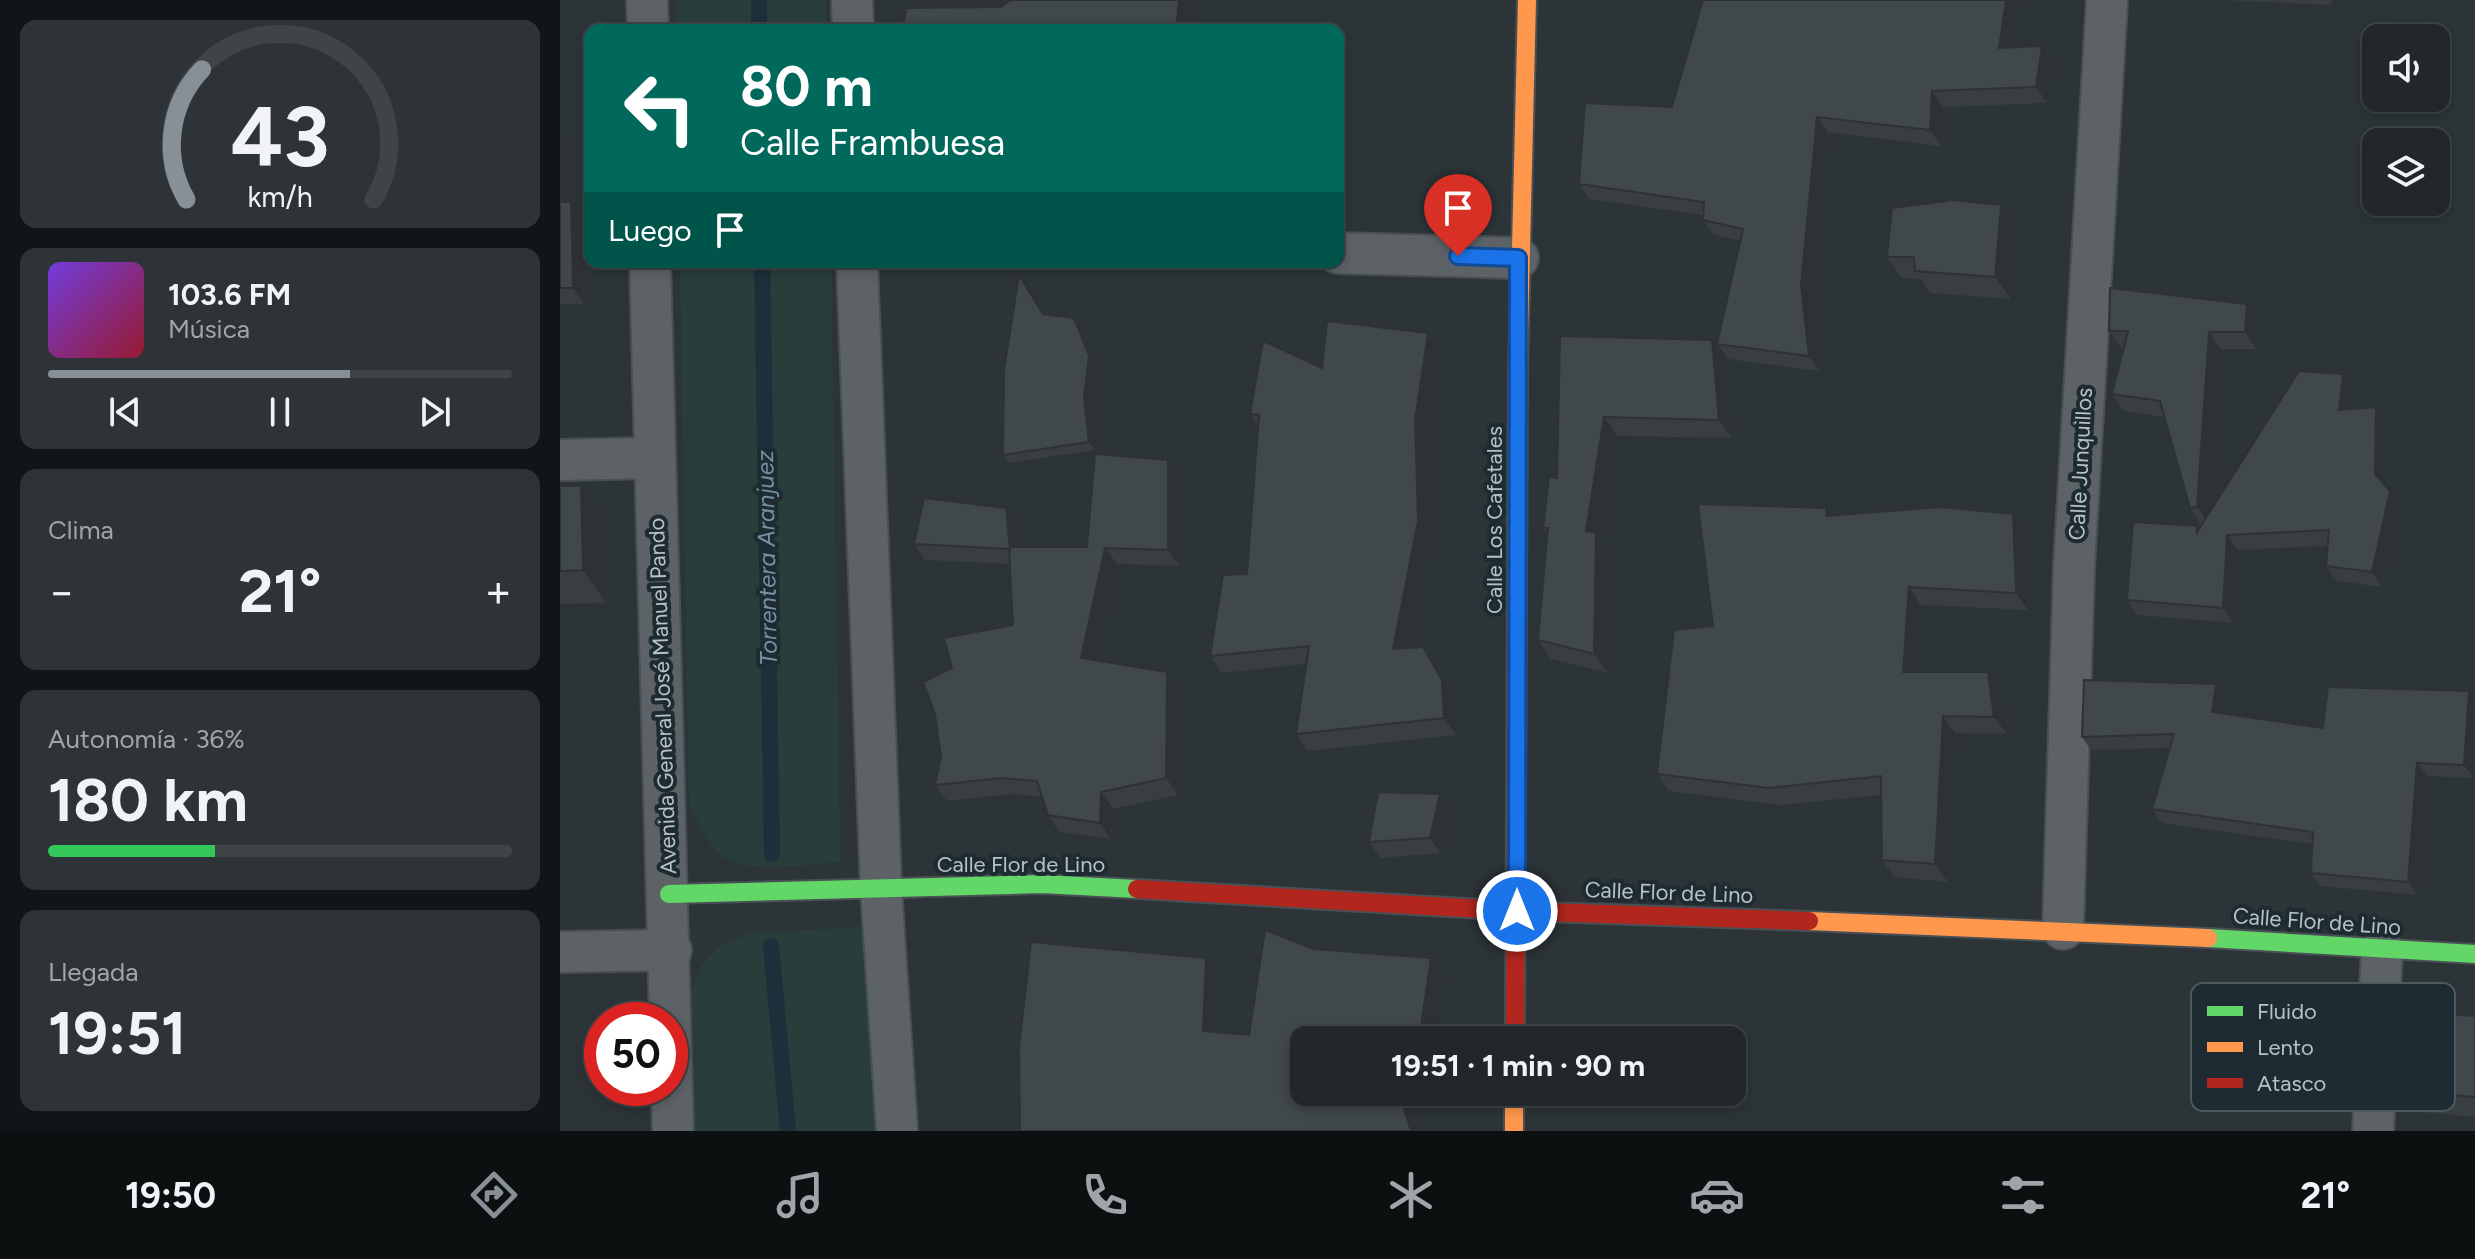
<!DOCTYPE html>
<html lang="es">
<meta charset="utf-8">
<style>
:root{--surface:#21272a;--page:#2d3336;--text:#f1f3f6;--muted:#a2a5a8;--line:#3e4447;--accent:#869096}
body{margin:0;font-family:Figtree,sans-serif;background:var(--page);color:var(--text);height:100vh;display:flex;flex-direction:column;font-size:30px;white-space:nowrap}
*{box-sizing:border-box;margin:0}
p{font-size:26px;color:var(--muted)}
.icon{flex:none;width:44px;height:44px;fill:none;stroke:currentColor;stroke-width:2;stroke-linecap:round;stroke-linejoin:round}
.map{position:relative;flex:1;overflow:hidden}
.details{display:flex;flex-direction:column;gap:20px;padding:20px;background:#121517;width:560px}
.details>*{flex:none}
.guide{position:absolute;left:24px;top:24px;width:760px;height:244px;border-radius:16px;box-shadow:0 4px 12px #0003,0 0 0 2px var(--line);background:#00695c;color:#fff;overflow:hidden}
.controls{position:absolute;left:1802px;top:24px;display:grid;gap:16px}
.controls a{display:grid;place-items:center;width:88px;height:88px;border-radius:16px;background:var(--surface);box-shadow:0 4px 12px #0003,0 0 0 2px var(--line);font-size:40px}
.speed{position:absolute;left:24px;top:1002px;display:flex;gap:16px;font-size:40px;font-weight:700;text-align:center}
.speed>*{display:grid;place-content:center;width:104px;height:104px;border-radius:50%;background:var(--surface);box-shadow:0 4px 12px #0003,0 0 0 2px var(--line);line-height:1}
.speed .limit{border:12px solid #d22;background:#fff;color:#111}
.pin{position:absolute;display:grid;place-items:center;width:68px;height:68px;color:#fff;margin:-82px -34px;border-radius:50% 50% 50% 0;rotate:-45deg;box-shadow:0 0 8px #0007}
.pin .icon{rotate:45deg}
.me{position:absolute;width:88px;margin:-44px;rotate:0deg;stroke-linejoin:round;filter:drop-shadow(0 0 6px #0008)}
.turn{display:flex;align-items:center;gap:28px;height:168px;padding:0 24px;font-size:36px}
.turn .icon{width:104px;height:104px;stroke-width:2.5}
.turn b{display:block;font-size:56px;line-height:68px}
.then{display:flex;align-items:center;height:76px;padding:0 24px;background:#0003;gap:16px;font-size:30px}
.big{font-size:60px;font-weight:700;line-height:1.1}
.details .tile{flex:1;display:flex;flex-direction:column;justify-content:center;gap:12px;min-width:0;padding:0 28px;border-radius:16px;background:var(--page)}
.details .dial{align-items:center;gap:0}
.dial svg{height:208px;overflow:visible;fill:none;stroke:var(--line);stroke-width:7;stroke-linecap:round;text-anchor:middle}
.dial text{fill:var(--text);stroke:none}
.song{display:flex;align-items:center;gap:24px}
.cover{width:96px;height:96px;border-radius:12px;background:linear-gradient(135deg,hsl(260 70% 55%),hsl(350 70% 35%))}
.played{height:8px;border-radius:4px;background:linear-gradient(90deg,var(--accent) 65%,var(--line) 65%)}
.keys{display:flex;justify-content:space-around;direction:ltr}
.heat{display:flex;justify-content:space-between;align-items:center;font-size:44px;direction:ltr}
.charge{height:12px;border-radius:6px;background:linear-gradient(90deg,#34c759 36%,var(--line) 0)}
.trip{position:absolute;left:730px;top:1026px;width:456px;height:80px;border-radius:16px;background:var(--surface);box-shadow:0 4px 12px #0003,0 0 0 2px var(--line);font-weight:700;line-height:80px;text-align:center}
.tab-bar{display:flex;height:128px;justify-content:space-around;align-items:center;background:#0d1011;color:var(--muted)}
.tab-bar .icon{width:56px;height:56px}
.tab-bar .on{color:var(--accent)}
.tab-bar b{font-size:36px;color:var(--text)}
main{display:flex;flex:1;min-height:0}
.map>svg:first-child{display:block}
.green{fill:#293d3b}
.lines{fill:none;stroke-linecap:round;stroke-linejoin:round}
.stream{stroke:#1c2f3a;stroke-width:16}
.street-casing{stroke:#495055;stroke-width:44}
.fast-casing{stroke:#495055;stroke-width:22}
.slow-casing{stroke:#495055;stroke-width:22}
.jam-casing{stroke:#495055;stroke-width:22}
.street{stroke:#5c6266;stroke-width:40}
.fast{stroke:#63d668;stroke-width:18}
.slow{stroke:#ff974d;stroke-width:18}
.jam{stroke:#b3261e;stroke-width:18}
.wall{fill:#383e41}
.shaded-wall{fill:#2e3235}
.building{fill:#41484c;stroke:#2e3235;stroke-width:2}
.route-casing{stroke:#114b97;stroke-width:20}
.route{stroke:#1a73e8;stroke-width:14}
.labels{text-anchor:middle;stroke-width:8;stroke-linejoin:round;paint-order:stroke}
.street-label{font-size:22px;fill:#b7c1c8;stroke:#1f2b32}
.water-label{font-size:24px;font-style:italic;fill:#7392a4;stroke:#1f2b32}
.key{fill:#1f2b32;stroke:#4d585f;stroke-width:2}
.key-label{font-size:22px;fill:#b7c1c8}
</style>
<main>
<section class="details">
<div class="tile dial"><svg viewBox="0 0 100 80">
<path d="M14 69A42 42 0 1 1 86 69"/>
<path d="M14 69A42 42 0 0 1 20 19" stroke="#869096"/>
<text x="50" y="56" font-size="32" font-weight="700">43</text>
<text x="50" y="72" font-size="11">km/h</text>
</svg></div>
<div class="tile">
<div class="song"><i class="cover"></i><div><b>103.6 FM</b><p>Música</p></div></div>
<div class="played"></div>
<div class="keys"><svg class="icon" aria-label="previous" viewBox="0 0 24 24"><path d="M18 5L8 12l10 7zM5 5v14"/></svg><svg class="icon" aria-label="pause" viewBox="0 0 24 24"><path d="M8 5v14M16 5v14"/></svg><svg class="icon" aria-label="next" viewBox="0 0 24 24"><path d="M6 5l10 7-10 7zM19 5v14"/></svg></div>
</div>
<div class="tile"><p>Clima</p>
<div class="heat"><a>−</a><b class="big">21°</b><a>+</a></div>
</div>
<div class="tile"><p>Autonomía · 36%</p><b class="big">180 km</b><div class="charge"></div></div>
<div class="tile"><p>Llegada</p><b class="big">19:51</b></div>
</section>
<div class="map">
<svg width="1915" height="1131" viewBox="0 0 1915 1131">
<rect width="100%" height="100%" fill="#2c3438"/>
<g class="green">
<rect x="116" y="0" width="150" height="30"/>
<path d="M120 262H271L280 862C250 864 201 872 173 862 150 854 138 821 129 802Z"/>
<path d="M343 925 340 1131H133L131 991 141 966 159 947 188 933Z"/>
</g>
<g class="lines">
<g class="stream">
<path d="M199 0V30"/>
<path d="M202 262 212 854"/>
<path d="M211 946 228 1131"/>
</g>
<defs>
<g id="street">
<path d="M87 0 88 30"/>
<path d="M292 0 293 30"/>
<path d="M778 253 958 258"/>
<path d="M90 262 113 1131"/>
<path d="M297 262 321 888 337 1131"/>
<path d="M0 460 93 458"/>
<path d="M1503 929 1514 567 1547 0"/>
<path d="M0 952 111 950"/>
<path d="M1813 1131 1822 950"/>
</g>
<g id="fast">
<path d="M109 894 482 884 577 889"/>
<path d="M1648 938 1915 954"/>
</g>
<g id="slow">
<path d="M958 373 967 0"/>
<path d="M1249 921 1648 938"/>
<path d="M954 1092V1131"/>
</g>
<g id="jam">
<path d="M577 889 957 911 1249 921"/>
<path d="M955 1040 958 373"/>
</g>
</defs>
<use href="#street" class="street-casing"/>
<use href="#fast" class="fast-casing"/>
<use href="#slow" class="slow-casing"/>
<use href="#jam" class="jam-casing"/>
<use href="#street" class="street"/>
<use href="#fast" class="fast"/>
<use href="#slow" class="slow"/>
<use href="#jam" class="jam"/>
</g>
<g class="wall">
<path d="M1459 0 1452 48 1493 61 1487 103 1383 107 1381 146 1268 132 1252 300 1259 371 1168 359 1157 344 1181 241 1154 235 1143 220V215L1029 199 1019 184 1112 107Z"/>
<path d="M1662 0H1772L1771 5Z"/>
<path d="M0 135 9 148 8 202H11L22 218 24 304H0Z"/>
<path d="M1456 227 1451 299 1370 293 1361 279 1342 278 1327 257Z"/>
<path d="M484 314 514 318 520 326 535 364 530 406 535 450 449 463 443 455Z"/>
<path d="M1698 321 1697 349H1661L1649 512 1783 374 1794 390 1791 409 1816 407 1826 422 1825 486 1840 506 1822 587 1777 581 1766 566 1768 546 1678 550 1674 623 1577 615 1567 600 1637 526 1639 529 1641 525 1630 508 1604 417 1563 411 1552 394 1564 348H1561L1549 331Z"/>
<path d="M868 333 879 350 867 438 870 538 848 648 863 647 875 664 894 697 896 735 747 751 736 734 746 664 662 673 650 656 687 574 698 425 690 414 762 368Z"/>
<path d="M1000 336 1165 359 1172 438 1057 436 1041 540 1049 551 1048 673 991 659 978 640 987 534 983 528 997 478Z"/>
<path d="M620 477V566L557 564 536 660 619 689 618 795 553 809 551 839 499 832 488 815 482 797 453 794 387 801 375 785 381 757 392 668 453 625 450 564 365 560 354 544 457 523 459 547H527Z"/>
<path d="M0 486 44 518 46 603 0 604Z"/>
<path d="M1453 514 1465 532 1468 610 1361 605 1356 672H1428L1440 689 1447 734 1395 733 1388 882 1334 877 1322 860 1321 795 1221 805 1109 791 1097 774 1153 626 1271 515Z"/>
<path d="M1666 697 1663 713 1763 728 1915 699V757L1914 778 1867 776 1858 895 1760 886 1751 873 1752 844 1602 823 1592 809 1610 748 1531 750 1522 737Z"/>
<path d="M880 794 891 810 881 853 820 858 809 842Z"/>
<path d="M1915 1016V1117L1861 1112 1846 1091Z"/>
</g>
<g class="shaded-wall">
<path d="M619 0H634L632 30H616Z"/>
<path d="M1446 0H1459L1449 63 1439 48Z"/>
<path d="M1482 46 1493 61 1487 103 1476 87Z"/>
<path d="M1372 91 1383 107 1381 146 1370 130Z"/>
<path d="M1257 117 1268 132 1252 300 1259 371 1249 356 1241 285Z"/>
<path d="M0 135 9 148 8 218 0 207Z"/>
<path d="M11 202 22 218 24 304 13 288Z"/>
<path d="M1441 205 1456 227 1451 299 1435 277Z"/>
<path d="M1687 304 1698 321 1697 349 1685 332Z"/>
<path d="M514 318 520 326 535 364 530 406 535 450 529 442Z"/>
<path d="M1649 332 1661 349 1649 524 1637 507Z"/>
<path d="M868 333 879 350 867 438 870 538 845 666 833 649 855 421Z"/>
<path d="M1152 340 1165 359 1172 438 1159 420Z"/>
<path d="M1783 374 1794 390 1789 425 1779 410Z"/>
<path d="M1816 407 1826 422 1825 489 1815 474Z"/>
<path d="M1044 417 1057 436 1041 540 1049 551 1048 673 1034 654 1026 531Z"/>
<path d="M608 460 620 477V566L608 550Z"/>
<path d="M21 486 44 518 46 603 23 570Z"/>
<path d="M1830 491 1840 506 1822 587 1812 572Z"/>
<path d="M446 508 457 523 461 564 450 549Z"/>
<path d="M1453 514 1465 532 1468 610 1456 593Z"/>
<path d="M1667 535 1678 550 1674 623 1663 608Z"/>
<path d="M545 548 557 564 533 675 521 658Z"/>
<path d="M1349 587 1361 605 1355 689 1343 672Z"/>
<path d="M863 647 875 664 894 697 896 735 884 718Z"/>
<path d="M607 672 619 689 618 795 606 778Z"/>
<path d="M1428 672 1440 689 1447 734 1434 717Z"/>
<path d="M1656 684 1666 697 1661 725 1652 712Z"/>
<path d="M1909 691 1915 699V757L1914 778 1904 765Z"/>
<path d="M1383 716 1395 733 1388 882 1375 864Z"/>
<path d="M1857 763 1867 776 1858 895 1848 882Z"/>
<path d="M541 792 553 809 551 839 540 823Z"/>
<path d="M880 794 891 810 881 853 870 838Z"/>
<path d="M646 958 657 975 655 1048 643 1031Z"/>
<path d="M871 958 883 975 874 1040H859Z"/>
<path d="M839 1092H846L858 1131H851Z"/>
</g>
<g class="building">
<path d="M450 0H619L616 30H343L346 8 441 7Z"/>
<path d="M1143 0H1446L1439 48 1482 46 1476 87 1372 91 1370 130 1257 117 1241 285 1249 356 1157 344 1183 229 1143 220 1144 202 1019 184 1025 103 1112 107Z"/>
<path d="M1393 200 1441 205 1435 277 1355 271 1354 257H1327L1332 208Z"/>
<path d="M0 202H11L13 288H0Z"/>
<path d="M459 275 483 314 514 318 529 356 524 398 529 442 443 455 444 370Z"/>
<path d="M1550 288 1687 304 1685 332H1649L1637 507 1630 508 1600 401 1552 394 1568 331H1549Z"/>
<path d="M767 321 868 333 855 421 858 521 833 649 863 647 882 680 884 718 736 734 749 646 650 656 663 575 687 574 699 415 690 414 703 341 762 368Z"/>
<path d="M1000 336 1152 340 1159 420 1044 417 1026 531 1036 532 1034 654 978 640 988 528H983L989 477 997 478Z"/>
<path d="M1739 371 1783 374 1779 410 1816 407 1815 474 1830 491 1812 572 1766 566 1769 530 1667 535 1663 608 1567 600 1573 522 1637 526V532Z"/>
<path d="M535 454 608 460V550L545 548 521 658 607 672 606 778 541 792 540 823 488 815 477 781 441 778 375 785 381 757 375 714 363 682 392 668 384 638 453 625 449 547H527Z"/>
<path d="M0 486H21L23 570 0 571Z"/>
<path d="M364 498 446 508 450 549 354 544Z"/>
<path d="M1138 504 1266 508 1267 516 1380 507 1453 514 1456 593 1349 587 1343 672H1428L1434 717 1383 716 1375 864 1322 860 1321 776 1209 788 1097 774 1114 630 1153 626Z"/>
<path d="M1524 680 1656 684 1652 712 1763 728 1768 687 1909 691 1904 765 1857 763 1848 882 1751 873 1753 832 1592 809 1614 734 1522 737Z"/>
<path d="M818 792 880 794 870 838 809 842Z"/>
<path d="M705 930 754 949 871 958 859 1040H744V1092H839L851 1131H460L459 1049 471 942 646 958 643 1031 689 1035Z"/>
<path d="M1851 1012 1915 1016V1097L1846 1091Z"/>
</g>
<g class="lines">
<defs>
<path id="route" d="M898 256 958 258 957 911"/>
</defs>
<use href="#route" class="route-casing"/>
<use href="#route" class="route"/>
</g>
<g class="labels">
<g class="street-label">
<text transform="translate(1520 464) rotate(-87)" y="8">Calle Junquillos</text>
<text transform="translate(934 520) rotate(-90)" y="8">Calle Los Cafetales</text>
<text transform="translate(102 696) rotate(-92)" y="8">Avenida General José Manuel Pando</text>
<text x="461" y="872">Calle Flor de Lino</text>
<text transform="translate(1109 892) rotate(2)" y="8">Calle Flor de Lino</text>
<text transform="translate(1757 921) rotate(4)" y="8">Calle Flor de Lino</text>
</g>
<g class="water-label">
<text transform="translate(207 558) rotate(-91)" y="8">Torrentera Aranjuez</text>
</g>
</g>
<rect x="1631" y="983" width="264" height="128" rx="12" class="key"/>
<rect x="1647" y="1006" width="36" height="10" fill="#63d668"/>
<rect x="1647" y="1042" width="36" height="10" fill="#ff974d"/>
<rect x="1647" y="1078" width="36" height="10" fill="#b3261e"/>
<g class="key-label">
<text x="1697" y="1019">Fluido</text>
<text x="1697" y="1055">Lento</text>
<text x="1697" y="1091">Atasco</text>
</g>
</svg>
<div class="controls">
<a><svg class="icon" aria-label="sound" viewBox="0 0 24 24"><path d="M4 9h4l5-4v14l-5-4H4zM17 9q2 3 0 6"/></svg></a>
<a><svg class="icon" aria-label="layers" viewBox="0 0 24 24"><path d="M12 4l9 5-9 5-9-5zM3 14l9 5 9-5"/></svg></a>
</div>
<div class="speed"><div class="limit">50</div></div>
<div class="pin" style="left:898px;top:256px;background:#d93025"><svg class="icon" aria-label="arrive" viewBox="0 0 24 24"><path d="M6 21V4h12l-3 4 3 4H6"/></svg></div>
<svg class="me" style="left:957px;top:911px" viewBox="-20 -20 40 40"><circle r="17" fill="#1a73e8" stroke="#fff" stroke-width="3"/><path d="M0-11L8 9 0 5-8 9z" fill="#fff"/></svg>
<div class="trip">19:51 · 1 min · 90 m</div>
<div class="guide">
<div class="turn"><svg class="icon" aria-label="left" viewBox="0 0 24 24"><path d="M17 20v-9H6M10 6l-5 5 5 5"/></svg><div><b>80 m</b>Calle Frambuesa</div></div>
<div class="then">Luego<svg class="icon" aria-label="arrive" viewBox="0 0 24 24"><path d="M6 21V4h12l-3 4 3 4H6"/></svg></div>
</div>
</div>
</main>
<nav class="tab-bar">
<b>19:50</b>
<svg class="icon on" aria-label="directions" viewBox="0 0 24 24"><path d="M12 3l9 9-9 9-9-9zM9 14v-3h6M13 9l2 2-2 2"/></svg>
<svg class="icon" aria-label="music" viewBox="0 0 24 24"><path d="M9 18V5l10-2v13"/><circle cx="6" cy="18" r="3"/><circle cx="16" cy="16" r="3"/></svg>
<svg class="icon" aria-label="phone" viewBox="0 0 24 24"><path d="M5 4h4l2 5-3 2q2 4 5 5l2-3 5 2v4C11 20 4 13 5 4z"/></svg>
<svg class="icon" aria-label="climate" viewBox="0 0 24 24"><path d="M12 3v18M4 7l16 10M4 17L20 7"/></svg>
<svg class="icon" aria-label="car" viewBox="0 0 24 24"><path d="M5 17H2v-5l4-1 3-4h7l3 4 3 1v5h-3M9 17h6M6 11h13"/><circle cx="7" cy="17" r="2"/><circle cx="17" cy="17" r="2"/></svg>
<svg class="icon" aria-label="filters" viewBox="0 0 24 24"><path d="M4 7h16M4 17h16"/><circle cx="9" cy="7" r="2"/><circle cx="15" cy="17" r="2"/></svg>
<b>21°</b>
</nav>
